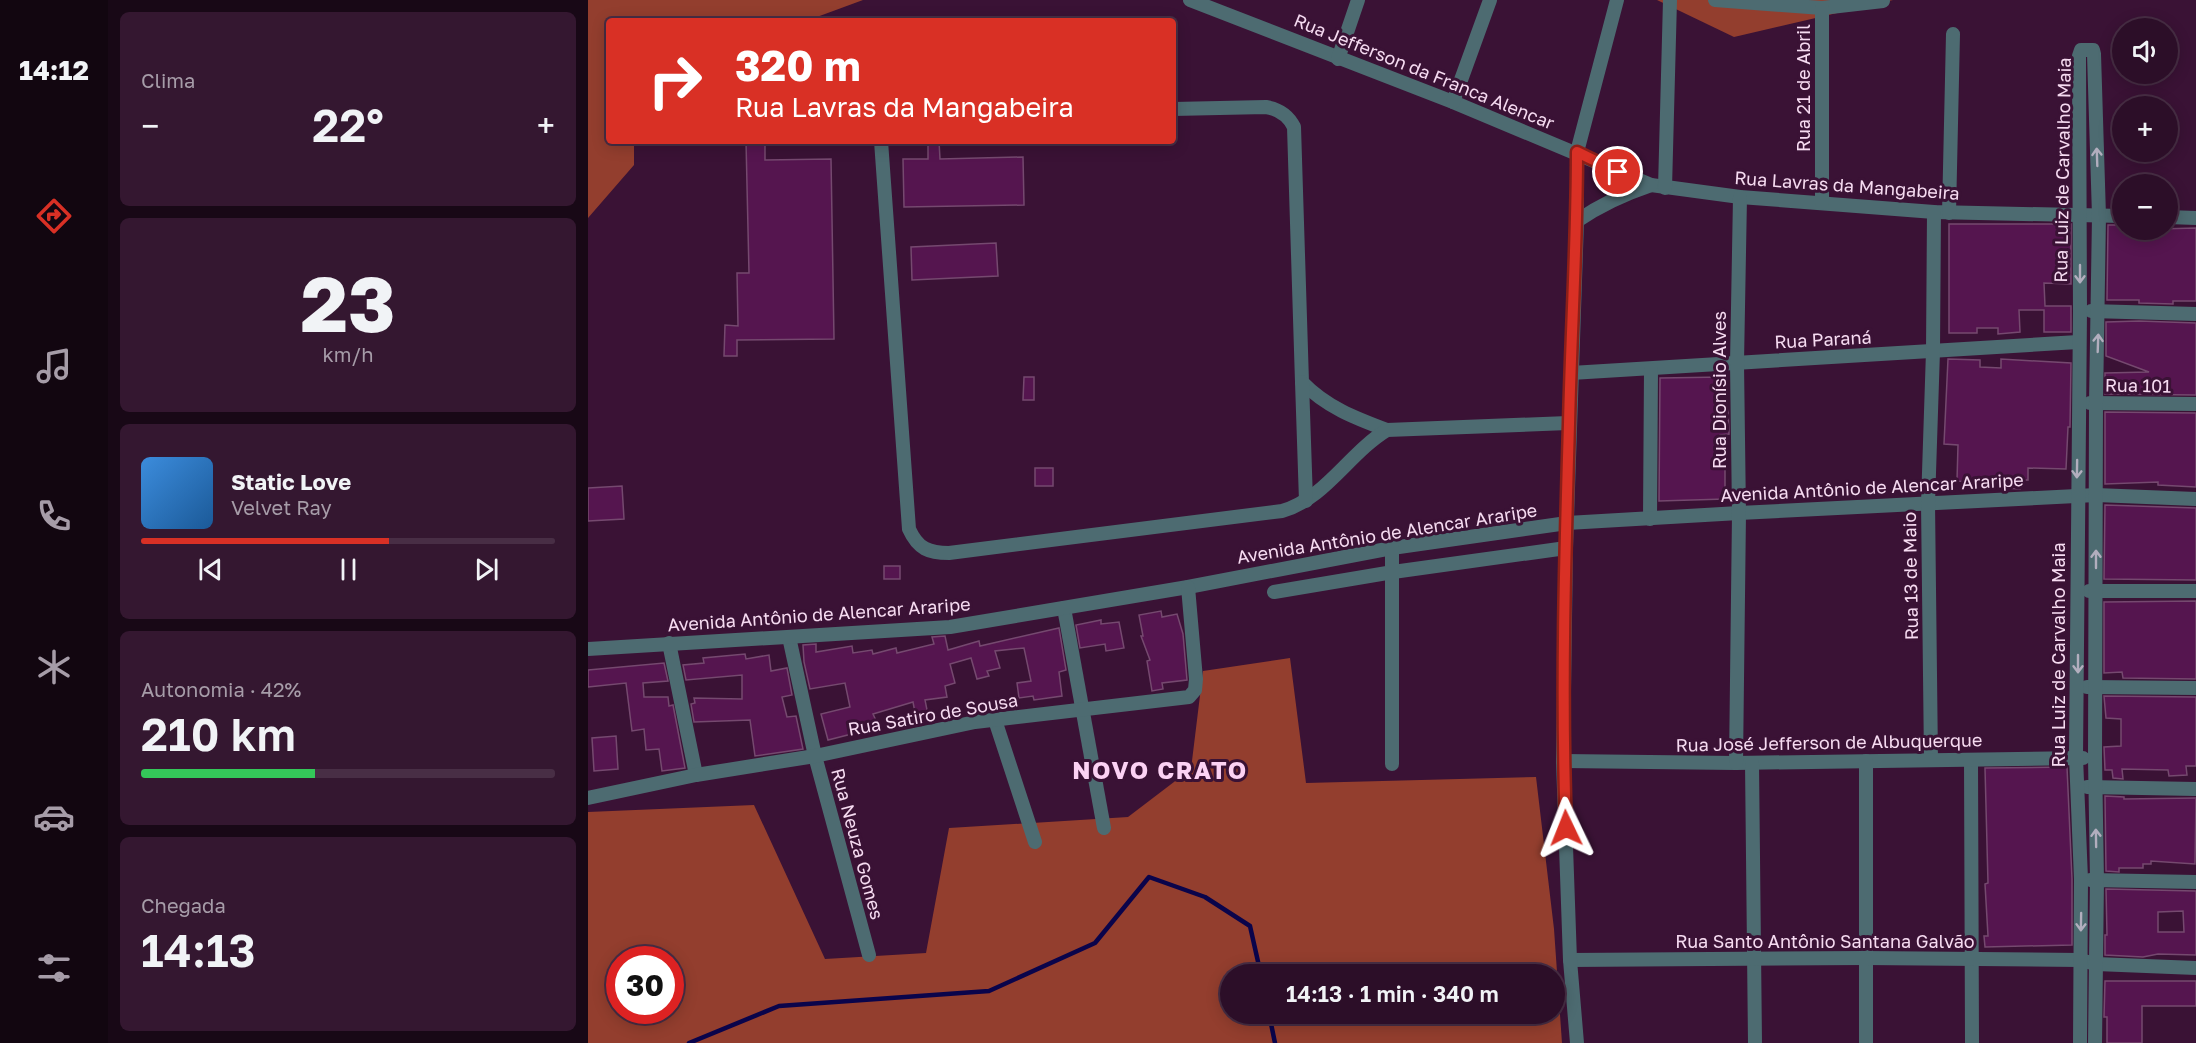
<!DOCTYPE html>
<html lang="pt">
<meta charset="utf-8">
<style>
:root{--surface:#2c0e28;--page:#341730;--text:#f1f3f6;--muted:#a69ca8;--line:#482e45;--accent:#d93025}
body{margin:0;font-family:"Golos Text",sans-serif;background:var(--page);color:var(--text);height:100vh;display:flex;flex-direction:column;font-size:22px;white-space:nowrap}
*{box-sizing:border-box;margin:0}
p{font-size:20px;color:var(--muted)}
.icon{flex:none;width:33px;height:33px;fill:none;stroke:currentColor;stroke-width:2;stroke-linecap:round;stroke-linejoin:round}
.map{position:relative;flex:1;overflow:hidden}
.sheet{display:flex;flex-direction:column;gap:12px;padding:12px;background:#180816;width:480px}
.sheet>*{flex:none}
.top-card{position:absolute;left:18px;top:18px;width:570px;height:126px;border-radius:6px;box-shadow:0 3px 15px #0003,0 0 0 2px var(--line);background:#d93025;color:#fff;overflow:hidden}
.controls{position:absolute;left:1524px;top:18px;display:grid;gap:12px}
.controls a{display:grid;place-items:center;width:66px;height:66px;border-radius:50%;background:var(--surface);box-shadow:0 3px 15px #0003,0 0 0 2px var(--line);font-size:30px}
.speed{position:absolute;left:18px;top:946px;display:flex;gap:12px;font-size:30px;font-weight:700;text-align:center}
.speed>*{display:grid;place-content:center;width:78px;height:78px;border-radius:50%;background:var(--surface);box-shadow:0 3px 15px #0003,0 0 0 2px var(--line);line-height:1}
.speed .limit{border:9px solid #d22;background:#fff;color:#111}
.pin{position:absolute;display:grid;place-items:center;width:51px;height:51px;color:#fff;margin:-26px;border:3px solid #fff;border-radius:50%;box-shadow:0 2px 6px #0007}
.me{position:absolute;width:66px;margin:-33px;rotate:358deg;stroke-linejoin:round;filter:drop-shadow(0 0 4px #0008)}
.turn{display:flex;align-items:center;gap:21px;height:126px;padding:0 30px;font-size:27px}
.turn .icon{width:78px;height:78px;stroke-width:2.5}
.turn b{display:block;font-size:42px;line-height:51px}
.big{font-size:45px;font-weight:600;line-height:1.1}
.sheet .tile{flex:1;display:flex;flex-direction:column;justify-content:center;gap:9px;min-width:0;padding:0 21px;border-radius:9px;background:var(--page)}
.sheet .dial{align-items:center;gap:0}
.dial b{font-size:78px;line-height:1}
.song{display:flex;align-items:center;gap:18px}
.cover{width:72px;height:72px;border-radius:9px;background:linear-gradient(135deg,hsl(210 70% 55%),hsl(210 70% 35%))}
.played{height:6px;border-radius:3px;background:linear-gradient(90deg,var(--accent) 60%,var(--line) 60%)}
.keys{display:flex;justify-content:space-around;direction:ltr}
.heat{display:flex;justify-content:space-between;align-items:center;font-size:33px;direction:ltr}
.charge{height:9px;border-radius:4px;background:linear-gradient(90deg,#34c759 42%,var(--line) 0)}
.trip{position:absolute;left:632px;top:964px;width:345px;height:60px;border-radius:30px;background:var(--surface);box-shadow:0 3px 15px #0003,0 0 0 2px var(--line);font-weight:600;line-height:60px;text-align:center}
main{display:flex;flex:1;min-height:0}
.tabs{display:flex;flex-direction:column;width:108px;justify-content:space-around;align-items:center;background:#120610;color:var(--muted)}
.tabs .icon{width:42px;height:42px}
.tabs .active{color:var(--accent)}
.tabs b{font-size:27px;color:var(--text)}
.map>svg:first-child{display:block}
.forest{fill:#933e2e;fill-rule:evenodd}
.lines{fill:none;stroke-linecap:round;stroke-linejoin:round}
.stream{stroke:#0a044b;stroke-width:4.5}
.building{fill:#55154f;stroke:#75496f;stroke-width:1.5;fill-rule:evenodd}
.minor{stroke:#4d6b71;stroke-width:14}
.oneway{stroke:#b2aebe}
.route-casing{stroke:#8d1f18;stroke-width:15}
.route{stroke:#d93025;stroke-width:10}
.labels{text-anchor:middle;stroke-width:6;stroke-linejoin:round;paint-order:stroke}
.street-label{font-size:18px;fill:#f6dbf1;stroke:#3a1235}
.district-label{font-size:24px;font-weight:bold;letter-spacing:1.5px;fill:#fcd2f4;stroke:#3a1235}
</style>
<main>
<nav class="tabs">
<b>14:12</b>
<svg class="icon active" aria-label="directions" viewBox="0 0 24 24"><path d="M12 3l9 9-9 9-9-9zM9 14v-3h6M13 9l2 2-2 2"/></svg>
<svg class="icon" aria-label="music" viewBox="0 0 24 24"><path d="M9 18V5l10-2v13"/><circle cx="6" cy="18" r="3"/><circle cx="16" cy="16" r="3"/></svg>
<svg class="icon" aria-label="phone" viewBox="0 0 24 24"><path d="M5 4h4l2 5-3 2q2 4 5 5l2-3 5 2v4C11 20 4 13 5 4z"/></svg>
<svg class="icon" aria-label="climate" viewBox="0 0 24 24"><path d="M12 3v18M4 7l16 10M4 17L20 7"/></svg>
<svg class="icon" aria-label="car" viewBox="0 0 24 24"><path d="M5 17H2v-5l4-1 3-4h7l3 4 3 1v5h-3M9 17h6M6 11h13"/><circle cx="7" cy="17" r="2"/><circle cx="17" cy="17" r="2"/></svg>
<svg class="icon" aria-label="filters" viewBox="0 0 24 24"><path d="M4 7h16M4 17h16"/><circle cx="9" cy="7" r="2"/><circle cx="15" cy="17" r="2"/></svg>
</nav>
<section class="sheet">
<div class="tile"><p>Clima</p>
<div class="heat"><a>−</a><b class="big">22°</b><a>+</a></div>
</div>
<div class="tile dial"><b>23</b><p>km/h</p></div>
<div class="tile">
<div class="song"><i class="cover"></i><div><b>Static Love</b><p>Velvet Ray</p></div></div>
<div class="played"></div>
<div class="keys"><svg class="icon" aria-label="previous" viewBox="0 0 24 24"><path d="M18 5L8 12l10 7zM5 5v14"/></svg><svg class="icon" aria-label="pause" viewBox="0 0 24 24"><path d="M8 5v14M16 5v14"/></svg><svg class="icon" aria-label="next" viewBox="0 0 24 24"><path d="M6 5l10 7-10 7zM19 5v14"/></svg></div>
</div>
<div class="tile"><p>Autonomia · 42%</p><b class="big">210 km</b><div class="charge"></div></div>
<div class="tile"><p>Chegada</p><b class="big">14:13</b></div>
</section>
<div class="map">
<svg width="1608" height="1043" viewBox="0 0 1608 1043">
<rect width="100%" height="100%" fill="#3a1235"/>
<g class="forest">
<path d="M0 0H275L218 21H21V141H46V165L0 218Z"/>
<path d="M1069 0H1305L1146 37Z"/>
<path d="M702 658 718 783 948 777 966 929 974 1043H0V812L166 805 237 959 338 953 361 828 540 817 603 769 615 671ZM32 960H82V1011H32ZM642 975H966V1014H642Z"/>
</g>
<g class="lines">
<g class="stream">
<path d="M681 1014 687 1043"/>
<path d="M101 1043 191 1006 401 991 507 943 561 877 617 897 662 926 673 975"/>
</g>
</g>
<g class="building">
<path d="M158 141H177V160L243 159 246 339 149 340V356H136L137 325 150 326 149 273H161Z"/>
<path d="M351 141 352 159 435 157 436 205 316 207 315 159H340V142Z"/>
<path d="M1361 224H1483V284L1456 283 1457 306H1483V332H1456V310H1431L1432 332 1410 334V328H1389V333H1361Z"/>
<path d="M1520 225H1534V230L1608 228V301H1585V304L1551 303V300H1519Z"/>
<path d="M408 243 410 276 324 280 323 247Z"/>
<path d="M1551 321 1608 323V395L1517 394V373L1561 372 1518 356V322Z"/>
<path d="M1360 359 1392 360V367L1413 368V359L1483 363 1482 427H1480L1478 469 1440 468V480H1433L1432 489 1417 488V483L1369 481 1370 445 1356 444Z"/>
<path d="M436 377H446V400H435Z"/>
<path d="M1135 377 1136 410H1140L1141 434 1132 435V460H1137V499L1071 501 1072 378Z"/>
<path d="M1517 412 1608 413V487L1570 485V482L1517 484Z"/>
<rect x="447" y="468" width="18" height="18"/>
<path d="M34 486 36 519 0 521V488Z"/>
<path d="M1517 505 1608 508V580L1516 579Z"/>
<rect x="296" y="566" width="16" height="13"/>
<path d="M1608 601V679L1535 678 1534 672 1516 673V602Z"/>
<path d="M573 611 574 617 589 614 595 634 599 680 574 683 575 689 564 691 559 661 562 660 553 636H555L551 615Z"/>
<path d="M513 620V624L531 622 536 648 518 651 517 644 492 648 488 625Z"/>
<path d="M471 628 478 670 471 672 474 696 446 700 445 696 431 698 429 683 443 681 436 648 407 651 412 668 399 671 401 676 389 679 383 658 362 664 367 683 357 686 359 697 337 700 341 720 329 723 325 702 285 714 291 727 240 740 233 714 262 707 257 683 222 689 216 662 215 645 228 644V652L264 646 265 653 284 650 285 654 308 648 309 653 346 644 344 637 357 636 360 650 391 641 392 646Z"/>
<path d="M157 654 158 659 181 655 183 671 199 668 204 695 194 697 199 717 208 716 215 749 167 756 162 720 106 722 103 704 107 703 106 698 154 699V675L98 680 95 665 116 663 115 658Z"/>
<path d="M76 663 80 681 55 683 56 697H80L81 706 85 705 97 768 74 771 71 749 58 750 56 729 44 731 38 683 0 687V670Z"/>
<path d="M1516 696 1608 697V766H1598L1599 775 1581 776 1580 770 1534 769 1535 779 1525 778 1524 770H1517L1516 747 1533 746V719L1518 718Z"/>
<path d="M28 736 30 769 6 771 4 738Z"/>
<path d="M1479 767 1484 879V945L1397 947 1396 936H1400L1397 884 1400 883 1397 768Z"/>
<path d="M1517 796 1536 797V799L1608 798 1607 864 1563 861V864H1555V868H1531V872L1518 871Z"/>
<path d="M1518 889 1608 891V955L1570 954 1555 957 1517 955V935H1519ZM1595 911 1596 932H1570V912Z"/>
<path d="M1517 981H1608V1006H1554V1043H1519V1017H1516Z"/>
</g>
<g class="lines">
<g class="minor">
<path d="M602 0 865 102 1063 185 1152 197 1346 212 1534 216"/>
<path d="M1127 0 1234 8 1295 1"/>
<path d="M750 59 770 0"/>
<path d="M865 102 902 0"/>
<path d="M585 109 678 107C690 109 700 115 706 127L714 382C738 407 767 418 799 430"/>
<path d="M293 141 321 529C330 549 341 553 361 553L694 511C737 499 761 453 799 430L980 423"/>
<path d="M1077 188 1082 0"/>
<path d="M1234 203V8"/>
<path d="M1361 213 1365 34"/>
<path d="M1580 217 1608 218"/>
<path d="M989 221C1012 205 1036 194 1063 185"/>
<path d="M1503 311 1608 314"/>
<path d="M983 373 1490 342"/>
<path d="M714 382 718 501"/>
<path d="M1502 403 1608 404"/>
<path d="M1062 519 1063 370"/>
<path d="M1501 591H1608"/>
<path d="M686 592 805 572 978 548"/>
<path d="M476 608 516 828"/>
<path d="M201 637 227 756 281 955"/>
<path d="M81 643 108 775"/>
<path d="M0 649 362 627 600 587 804 548 979 523 1151 513 1508 495 1608 499"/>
<path d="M1499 687 1608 688"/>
<path d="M407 720 447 842"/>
<path d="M1343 760 1340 503 1345 351 1346 212"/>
<path d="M1383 760 1384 1043"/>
<path d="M975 761 1148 763 1495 758"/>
<path d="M1278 761V1043"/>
<path d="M1148 763 1151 513 1149 363 1152 197"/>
<path d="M1164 763 1167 1043"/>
<path d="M804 764V548"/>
<path d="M1499 787 1608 789"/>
<path d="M0 798 108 775 227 756 387 722 601 697 607 690 608 679 600 587"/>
<path d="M1502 880 1608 882"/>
<path d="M982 960 1277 958 1492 960 1508 964 1608 968"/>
<path d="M989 1043 982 960 975 761 978 548 989 221V152L1029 0"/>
<path d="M1492 1043 1493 879 1488 757 1492 311 1491 56 1493 50H1505L1506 54 1511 216 1508 403 1507 758 1509 880 1507 1043"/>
</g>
</g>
<defs><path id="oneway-shaft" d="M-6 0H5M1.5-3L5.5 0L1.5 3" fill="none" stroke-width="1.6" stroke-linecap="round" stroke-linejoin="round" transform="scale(1.5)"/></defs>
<g class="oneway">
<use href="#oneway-shaft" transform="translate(1509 157) rotate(-92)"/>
<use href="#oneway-shaft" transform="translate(1492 274) rotate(90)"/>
<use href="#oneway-shaft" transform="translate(1510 343) rotate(-88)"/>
<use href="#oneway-shaft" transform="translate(1489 469) rotate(91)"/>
<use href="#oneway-shaft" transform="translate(1508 559) rotate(-90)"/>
<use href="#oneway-shaft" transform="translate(1490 664) rotate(90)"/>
<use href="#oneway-shaft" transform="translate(1508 838) rotate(-91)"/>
<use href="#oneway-shaft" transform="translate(1493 922) rotate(91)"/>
</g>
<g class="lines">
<defs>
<path id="route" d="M978 828C973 694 977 559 981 424 983 334 989 243 989 152L1030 172"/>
</defs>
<use href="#route" class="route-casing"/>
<use href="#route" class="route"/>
</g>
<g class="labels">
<g class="street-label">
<text transform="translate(836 72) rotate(22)" y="6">Rua Jefferson da Franca Alencar</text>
<text transform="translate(1216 88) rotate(-90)" y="6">Rua 21 de Abril</text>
<text transform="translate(1475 170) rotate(-89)" y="6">Rua Luiz de Carvalho Maia</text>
<text transform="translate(1259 186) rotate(4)" y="6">Rua Lavras da Mangabeira</text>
<text transform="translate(1235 340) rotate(-3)" y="6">Rua Paraná</text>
<text transform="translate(1550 386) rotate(1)" y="6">Rua 101</text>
<text transform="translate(1132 390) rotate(-90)" y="6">Rua Dionísio Alves</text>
<text transform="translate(1284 488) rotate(-3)" y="6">Avenida Antônio de Alencar Araripe</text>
<text transform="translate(799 534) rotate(-9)" y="6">Avenida Antônio de Alencar Araripe</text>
<text transform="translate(1323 576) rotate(-91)" y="6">Rua 13 de Maio</text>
<text transform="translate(231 615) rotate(-4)" y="6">Avenida Antônio de Alencar Araripe</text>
<text transform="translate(1471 655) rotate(-90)" y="6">Rua Luiz de Carvalho Maia</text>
<text transform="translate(345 715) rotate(-10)" y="6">Rua Satiro de Sousa</text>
<text transform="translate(1241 743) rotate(-1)" y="6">Rua José Jefferson de Albuquerque</text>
<text transform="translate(269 844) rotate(75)" y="6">Rua Neuza Gomes</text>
<text x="1237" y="948">Rua Santo Antônio Santana Galvão</text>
</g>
<g class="district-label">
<text x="572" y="779">NOVO CRATO</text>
</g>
</g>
</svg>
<div class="controls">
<a><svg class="icon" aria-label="sound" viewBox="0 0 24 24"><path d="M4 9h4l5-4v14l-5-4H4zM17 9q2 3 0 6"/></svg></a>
<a>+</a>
<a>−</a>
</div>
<div class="speed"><div class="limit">30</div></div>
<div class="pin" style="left:1030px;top:172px;background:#d93025"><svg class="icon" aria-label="arrive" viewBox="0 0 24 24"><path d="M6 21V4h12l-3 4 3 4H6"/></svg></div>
<svg class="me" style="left:978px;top:828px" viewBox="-20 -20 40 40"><path d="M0-17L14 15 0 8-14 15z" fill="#d93025" stroke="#fff" stroke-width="4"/></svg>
<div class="trip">14:13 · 1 min · 340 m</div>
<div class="top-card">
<div class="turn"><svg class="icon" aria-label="right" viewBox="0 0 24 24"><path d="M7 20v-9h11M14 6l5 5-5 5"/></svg><div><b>320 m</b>Rua Lavras da Mangabeira</div></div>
</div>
</div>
</main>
